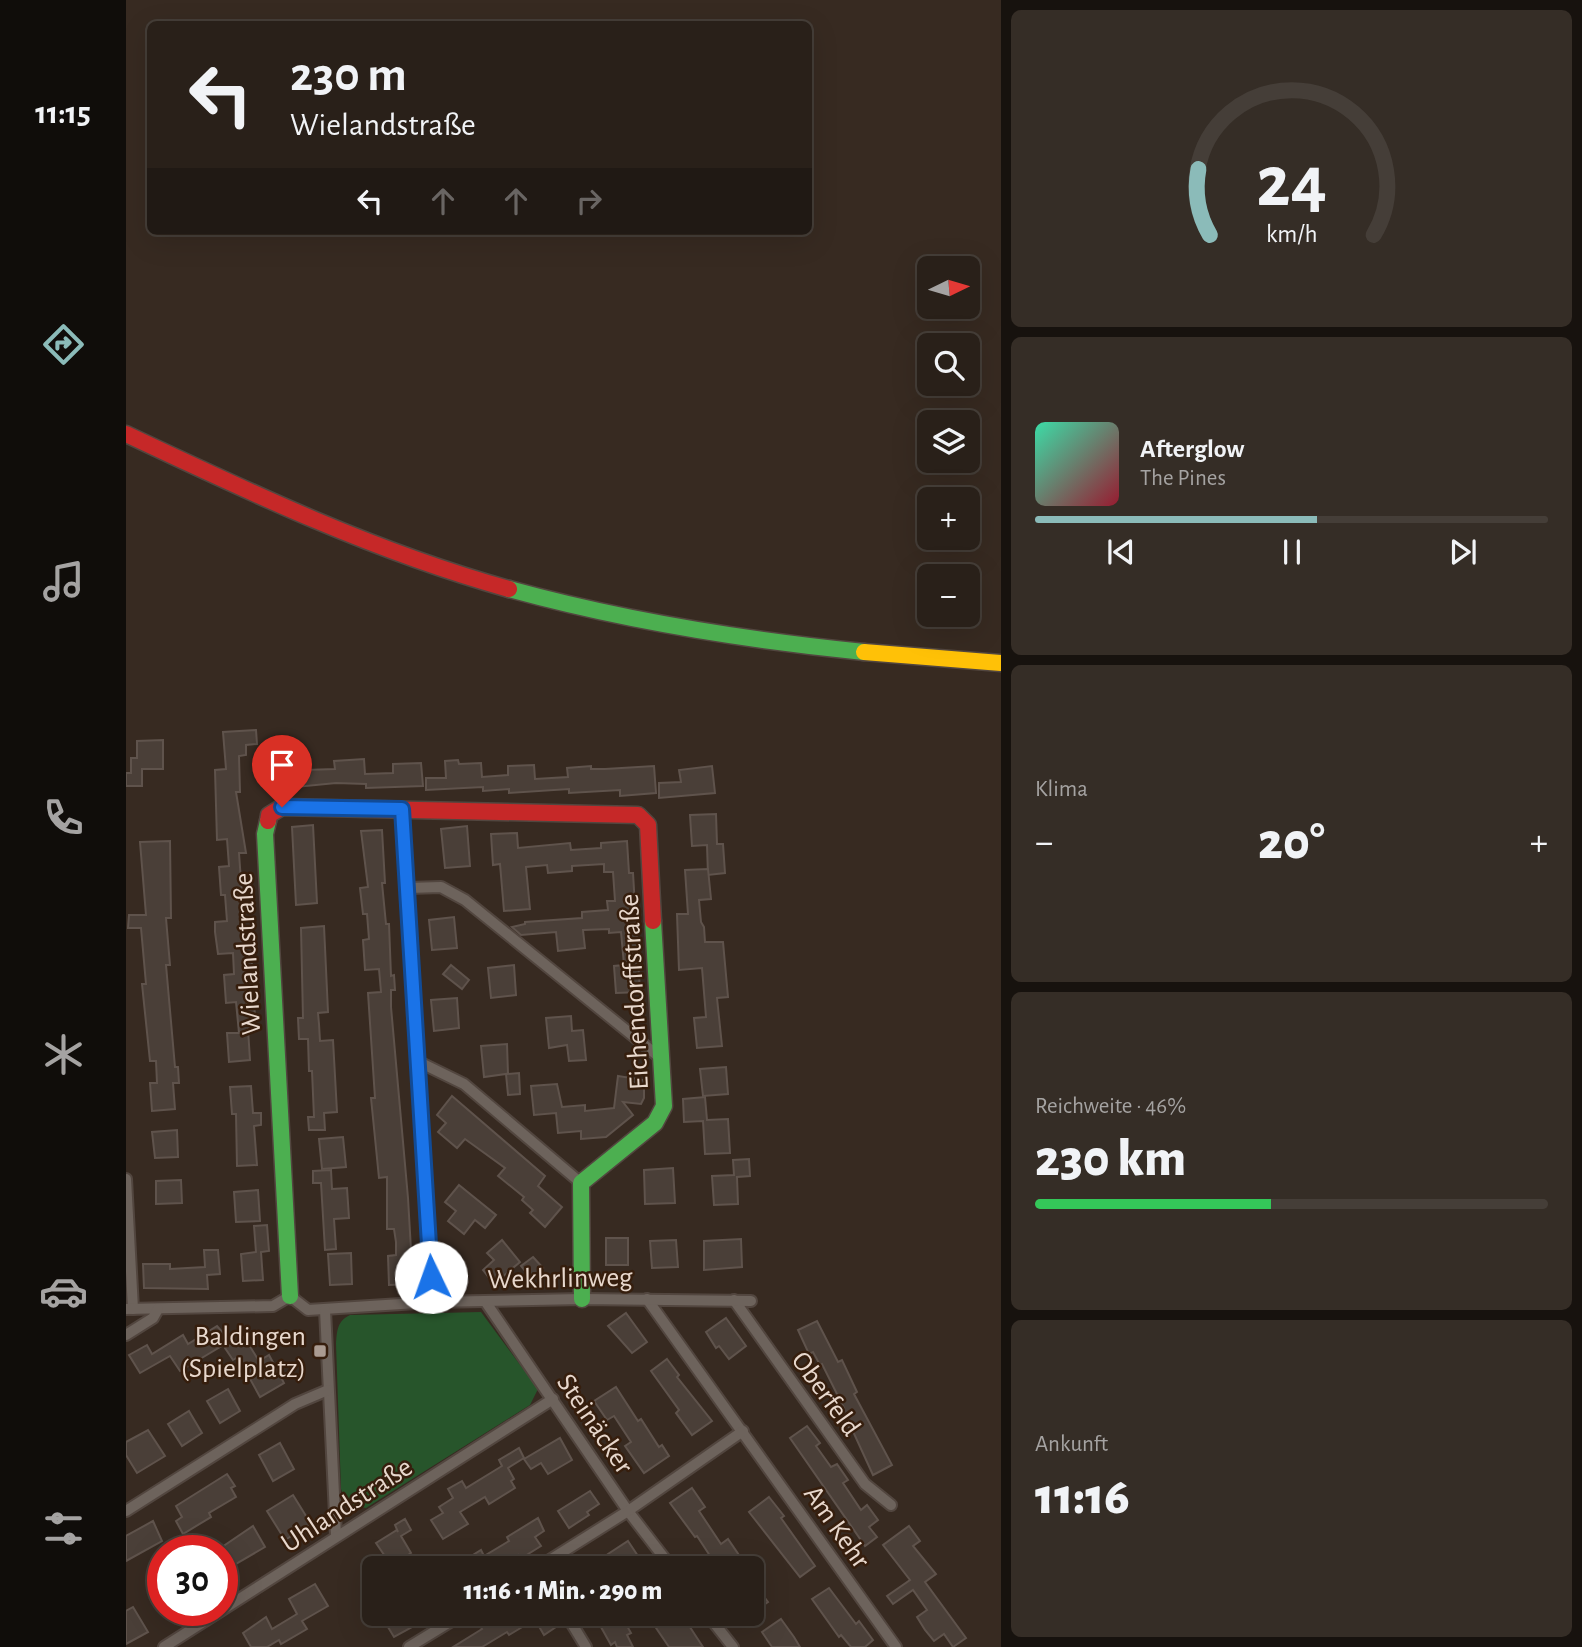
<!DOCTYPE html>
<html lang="de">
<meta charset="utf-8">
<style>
:root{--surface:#292019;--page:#352d26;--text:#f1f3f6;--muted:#a5a3a2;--line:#453e38;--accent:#8bbbb9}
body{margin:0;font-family:"Alegreya Sans",sans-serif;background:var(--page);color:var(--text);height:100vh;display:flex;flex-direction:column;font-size:26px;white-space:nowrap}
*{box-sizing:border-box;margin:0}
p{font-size:23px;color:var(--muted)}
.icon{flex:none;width:38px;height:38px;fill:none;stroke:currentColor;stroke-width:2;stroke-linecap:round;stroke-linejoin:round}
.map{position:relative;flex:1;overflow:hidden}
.drawer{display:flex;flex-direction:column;gap:10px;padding:10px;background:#17120e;width:581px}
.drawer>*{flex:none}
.top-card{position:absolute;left:21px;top:21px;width:665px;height:214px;border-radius:10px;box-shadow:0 7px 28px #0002,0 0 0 2px var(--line);background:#292019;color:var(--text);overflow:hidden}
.needle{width:46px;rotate:85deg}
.buttons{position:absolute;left:791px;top:256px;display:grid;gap:14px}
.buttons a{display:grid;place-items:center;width:63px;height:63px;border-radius:10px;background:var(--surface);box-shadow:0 7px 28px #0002,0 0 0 2px var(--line);font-size:35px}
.speed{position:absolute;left:21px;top:1535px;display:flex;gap:14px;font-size:35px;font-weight:700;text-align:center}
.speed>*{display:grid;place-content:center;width:91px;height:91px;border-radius:50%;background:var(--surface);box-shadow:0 7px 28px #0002,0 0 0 2px var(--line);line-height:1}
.speed .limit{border:10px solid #d22;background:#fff;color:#111}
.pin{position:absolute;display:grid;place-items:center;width:60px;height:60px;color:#fff;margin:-72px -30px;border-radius:50% 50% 50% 0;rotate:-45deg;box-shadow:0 0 7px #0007}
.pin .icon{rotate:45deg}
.me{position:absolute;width:77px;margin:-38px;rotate:357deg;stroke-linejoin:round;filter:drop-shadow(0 0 5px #0008)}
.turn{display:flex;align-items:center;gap:24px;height:147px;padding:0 28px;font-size:32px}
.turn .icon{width:91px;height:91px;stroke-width:2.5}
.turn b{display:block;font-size:49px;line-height:60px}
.lanes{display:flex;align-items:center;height:66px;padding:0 28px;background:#0003;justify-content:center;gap:35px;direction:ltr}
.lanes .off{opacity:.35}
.big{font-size:52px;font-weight:800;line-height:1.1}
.drawer .card{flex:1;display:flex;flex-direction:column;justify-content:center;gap:10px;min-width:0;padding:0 24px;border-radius:10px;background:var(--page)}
.drawer .dial{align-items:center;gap:0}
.dial svg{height:182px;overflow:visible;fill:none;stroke:var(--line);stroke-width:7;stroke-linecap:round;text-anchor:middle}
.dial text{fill:var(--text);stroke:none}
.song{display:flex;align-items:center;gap:21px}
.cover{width:84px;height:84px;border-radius:10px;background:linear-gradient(135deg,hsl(160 70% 55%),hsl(350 70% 35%))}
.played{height:7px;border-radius:4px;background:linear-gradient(90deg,var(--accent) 55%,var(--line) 55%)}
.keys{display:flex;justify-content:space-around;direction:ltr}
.heat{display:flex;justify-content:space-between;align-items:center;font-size:38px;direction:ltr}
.charge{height:10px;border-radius:5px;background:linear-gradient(90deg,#34c759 46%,var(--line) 0)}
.trip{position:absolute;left:236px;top:1556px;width:402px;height:70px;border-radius:10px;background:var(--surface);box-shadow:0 7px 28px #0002,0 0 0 2px var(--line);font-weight:800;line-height:70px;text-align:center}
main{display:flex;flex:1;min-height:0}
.menu{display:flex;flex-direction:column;width:126px;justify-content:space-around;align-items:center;background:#100d0a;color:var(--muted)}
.menu .icon{width:49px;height:49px}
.menu .selected{color:var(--accent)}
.menu b{font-size:32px;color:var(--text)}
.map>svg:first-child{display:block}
.green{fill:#27552b}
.building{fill:#4a3f38;stroke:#5f534c;stroke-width:2}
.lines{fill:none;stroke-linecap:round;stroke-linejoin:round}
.street-casing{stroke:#52463f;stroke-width:14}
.fast-casing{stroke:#52463f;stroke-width:19}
.slow-casing{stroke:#52463f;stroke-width:19}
.jam-casing{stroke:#52463f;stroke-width:19}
.street{stroke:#6d635c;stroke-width:10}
.fast{stroke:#4caf50;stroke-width:16}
.slow{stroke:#ffc107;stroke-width:16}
.jam{stroke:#c62828;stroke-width:16}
.route-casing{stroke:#114b97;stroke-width:18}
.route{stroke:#1a73e8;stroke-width:12}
.poi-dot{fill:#aa9b91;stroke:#361e0d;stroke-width:2.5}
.labels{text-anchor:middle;stroke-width:5;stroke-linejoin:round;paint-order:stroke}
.street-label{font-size:28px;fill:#e8d8cd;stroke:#361e0d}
.poi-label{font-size:28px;fill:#e8d8cd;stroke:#361e0d;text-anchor:end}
</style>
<main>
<nav class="menu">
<b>11:15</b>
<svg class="icon selected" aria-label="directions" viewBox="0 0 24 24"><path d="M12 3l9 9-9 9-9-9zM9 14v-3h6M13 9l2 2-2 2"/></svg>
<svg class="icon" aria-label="music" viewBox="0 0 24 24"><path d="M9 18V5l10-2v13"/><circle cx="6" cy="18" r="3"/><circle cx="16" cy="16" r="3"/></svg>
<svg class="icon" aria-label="phone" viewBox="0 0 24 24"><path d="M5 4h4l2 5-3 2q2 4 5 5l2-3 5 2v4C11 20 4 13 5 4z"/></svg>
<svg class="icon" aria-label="climate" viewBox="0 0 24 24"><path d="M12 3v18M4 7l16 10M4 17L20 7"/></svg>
<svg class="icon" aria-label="car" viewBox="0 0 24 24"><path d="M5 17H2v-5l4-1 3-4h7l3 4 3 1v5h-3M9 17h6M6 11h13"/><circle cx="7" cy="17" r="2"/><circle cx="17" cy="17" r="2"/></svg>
<svg class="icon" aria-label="filters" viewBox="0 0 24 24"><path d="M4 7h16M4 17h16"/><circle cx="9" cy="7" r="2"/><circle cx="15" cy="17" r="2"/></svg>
</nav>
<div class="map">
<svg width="875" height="1647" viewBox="0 0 875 1647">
<rect width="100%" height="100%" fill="#372a21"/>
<path class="green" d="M355 1312 412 1389 404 1405 240 1508C226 1506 220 1503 215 1489L210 1344C211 1331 211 1321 224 1315Z"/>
<g class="building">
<path d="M130 730 131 744 120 745V755L113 756 114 792H110L120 853H113L120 952 125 951 126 965 118 966 121 1003H128L130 1028 122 1029 124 1060 103 1062 101 1033H113L110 1002 100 1003 98 975 108 974 107 953 92 954 89 932V922L101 921 99 895H95L93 867 103 866 101 839 91 840 89 770 100 769 97 732Z"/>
<path d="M37 740V769H16V786H0V773H5V758H11V741Z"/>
<path d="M238 759 239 774 267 773V764L295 763 297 786 240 788V784L210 783 150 789 149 765 178 764 179 770 209 769 208 761Z"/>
<path d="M332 760 333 764 355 763 356 777 382 775V766L408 765 409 779 442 777 441 768 465 766V769H479L528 766 530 793 494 796V790L443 793V789L383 793V789L357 791V787L300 790V778H320L319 761Z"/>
<path d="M586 766 589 793 533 798V783L555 782 553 770Z"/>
<path d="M590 814 591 844H597L599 873 582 875 581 845 566 846 564 815Z"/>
<path d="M187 825 191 903 170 905 166 827Z"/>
<path d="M341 826 344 866 319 868 315 829Z"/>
<path d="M256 830 259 883H256L260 924H263L265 976 268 975 269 990H265V1007L282 1198 287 1284 263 1285 262 1256 270 1255V1242L268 1229H261V1177L253 1178 245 1098H249L242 993 255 992 253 969 239 970 237 940 243 939 241 914H237L234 888 242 887 235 831Z"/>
<path d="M391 833 392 848 444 843 445 850 475 848V843L501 841 503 873H507L514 992 490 993 488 966 498 965 495 932 483 933V929L457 930 459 948 432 951 430 932 395 935 386 927 399 924V922L456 918V912L482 910 481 901H489L487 872H478V864L446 866V871L422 873 421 865 400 867 404 909 378 911 374 864 367 865 365 834Z"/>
<path d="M44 841 45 918H40L44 965H40L49 1067H52L53 1083H47L49 1109 26 1111 24 1083H31L30 1061H24L16 984H20L15 928H2L3 915H20L14 842Z"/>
<path d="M582 869 585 899 573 900 575 922 578 927 579 942H597L602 997 591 998 596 1046 571 1048 568 1018 580 1017 576 968 553 970 551 914H562L559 870Z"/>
<path d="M328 917 331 948 306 950 303 920Z"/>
<path d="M198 926 202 1012 192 1013 193 1024 194 1041 207 1040 211 1112 198 1113 199 1130H183L182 1117H188L186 1071H183L182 1039H173L172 1018H177L175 928Z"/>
<path d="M325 965 343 980 336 989 317 974Z"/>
<path d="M388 965 390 995 365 998 362 968Z"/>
<path d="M331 998 333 1028 308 1031 305 1000Z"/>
<path d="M445 1016 446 1031 457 1030 460 1060 443 1061 441 1045 423 1048 420 1018Z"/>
<path d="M381 1044 382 1074 393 1073 394 1094 382 1095 380 1074 358 1077 355 1046Z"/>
<path d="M600 1067 602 1094 577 1096 574 1069Z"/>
<path d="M492 1076 518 1080V1098L515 1104 497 1102 507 1115 480 1137 455 1139V1131L432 1133 430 1113 408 1115 405 1086 431 1084 436 1107 459 1105V1111L488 1108Z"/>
<path d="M125 1086 127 1113H135V1125L128 1126 131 1165 111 1166 110 1114H106L104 1087Z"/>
<path d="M326 1096 419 1176 412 1186 436 1207 419 1227 404 1213 407 1210 396 1200 398 1197 372 1176 379 1168 339 1139 331 1148 312 1132 320 1123 311 1115Z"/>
<path d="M579 1097 581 1120 602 1119 604 1153 579 1154 577 1121 558 1122 557 1099Z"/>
<path d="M51 1130 52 1157 29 1158 26 1132Z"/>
<path d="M217 1137 220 1167 196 1169 193 1139Z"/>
<path d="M623 1159 624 1176 611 1177 612 1204 588 1205 586 1176 608 1175 607 1160Z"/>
<path d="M547 1168 549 1203 519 1204 518 1170Z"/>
<path d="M205 1170 206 1189 221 1188 223 1218 208 1219 210 1249 199 1250 195 1183H187V1171Z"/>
<path d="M55 1180 56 1203 30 1204V1181Z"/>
<path d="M333 1185 370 1215 359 1228 349 1220 338 1234 322 1221 330 1211 319 1202Z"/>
<path d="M132 1190 134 1221 110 1222 108 1192Z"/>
<path d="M141 1225 143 1251 135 1252 137 1280 117 1281 115 1254 130 1252 128 1226Z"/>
<rect x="480" y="1238" width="22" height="27"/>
<path d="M615 1239 616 1267 578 1270V1241Z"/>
<path d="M376 1240 394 1262 368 1284 357 1270 368 1260 361 1253Z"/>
<path d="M550 1240 552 1267 526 1268 524 1241Z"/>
<path d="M78 1250H92L94 1274 81 1275 82 1289 18 1288 17 1264H44V1269L79 1267Z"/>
<path d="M225 1253 226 1284 204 1285 202 1254Z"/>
<path d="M407 1257 417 1268 405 1278 395 1266Z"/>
<path d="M500 1313 521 1342 506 1353 482 1326Z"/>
<path d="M600 1318 620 1346 603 1359 593 1346 590 1348 580 1332Z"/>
<path d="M691 1321 712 1362 716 1360 731 1392 728 1394 766 1465 747 1475 725 1427 723 1428 714 1410 718 1408 696 1364 694 1365 687 1352 683 1354 672 1330Z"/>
<path d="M91 1326 104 1341 54 1371 44 1356 14 1373 3 1355 21 1345 26 1354 57 1335 62 1344Z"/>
<path d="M118 1337 133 1361 143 1355 158 1383 134 1397 112 1357 107 1360 99 1348Z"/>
<path d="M541 1359 553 1375 551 1377 586 1421 566 1435 550 1413 553 1410 525 1371Z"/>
<path d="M490 1387 512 1421 515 1419 533 1447 536 1445 543 1456 518 1473 499 1446 505 1442 488 1416 481 1420 468 1401Z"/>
<path d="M102 1389 114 1411 94 1423 81 1401Z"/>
<path d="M63 1411 76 1433 56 1446 42 1424Z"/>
<path d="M681 1426 694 1443 690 1446 705 1467 711 1464 722 1480 717 1483 735 1510 741 1505 752 1520 743 1527 751 1537 739 1546 664 1438Z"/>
<path d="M22 1430 39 1456 11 1473 0 1455V1442Z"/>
<path d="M434 1438 446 1460 422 1474 415 1463 405 1469 398 1459Z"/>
<path d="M154 1443 168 1469 147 1481 133 1455Z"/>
<path d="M393 1448 398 1458 382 1468 388 1479 385 1481 389 1488 363 1504 359 1497 334 1512 342 1524 317 1539 305 1520 317 1513 313 1507 327 1498 322 1489 336 1481 340 1488 376 1466 373 1460Z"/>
<path d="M101 1474 109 1486 105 1488 110 1497 83 1513 85 1517 57 1534 50 1521 56 1517 50 1506Z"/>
<path d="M566 1488 579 1507 573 1511 595 1544 602 1539 617 1561 605 1568H592L571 1536 569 1537 544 1503Z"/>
<path d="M464 1491 473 1504 461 1512 463 1515 443 1528 432 1511Z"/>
<path d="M167 1495 185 1524 159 1540 141 1511Z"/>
<path d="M643 1497 658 1516 655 1518 689 1566 674 1577 623 1512Z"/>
<path d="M412 1518 418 1531 409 1537 415 1546 394 1559 392 1555 370 1568H326L355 1550 358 1556 383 1541 381 1537Z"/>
<path d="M279 1519 285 1530 275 1536 285 1553 265 1565 250 1543 271 1530 272 1532 269 1525Z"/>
<path d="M27 1521 36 1541 0 1561V1536Z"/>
<path d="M127 1526 139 1547 96 1572V1547Z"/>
<path d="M783 1526 794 1541 787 1546 810 1574 799 1582 840 1638 827 1647 818 1634 808 1641 799 1630 791 1617 801 1610 787 1590 767 1604 761 1596 784 1580 757 1545Z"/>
<path d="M502 1541 520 1568H492L482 1554Z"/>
<path d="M626 1581 642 1602 626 1613Z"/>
<path d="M189 1584 202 1606 176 1621 181 1629 155 1644 153 1640 141 1647H125L117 1633 140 1617 146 1629 171 1614 163 1599Z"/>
<path d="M703 1588 730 1624 733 1621 747 1640 739 1647H725L715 1635 713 1637 686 1599Z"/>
<path d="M7 1607 22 1632 0 1644V1611Z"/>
<path d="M254 1614H283L290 1625 268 1637Z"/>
<path d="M368 1614H372L377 1622 390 1614H427L423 1616 430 1627 418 1635 411 1623 405 1626 403 1623 383 1635 381 1632 356 1647H327L356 1629 352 1623Z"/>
<path d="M532 1614H541L550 1627 560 1621 577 1647H543L524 1619Z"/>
<path d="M495 1615 505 1633 501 1635 507 1647H491L489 1642 485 1645 475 1627Z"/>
<path d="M655 1619 668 1637 674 1647H646L636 1632Z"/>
</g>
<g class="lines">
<defs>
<g id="street">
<path d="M276 809 306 1302"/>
<path d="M282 888 315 887 339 900 537 1060"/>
<path d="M293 1062 338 1084 455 1183"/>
<path d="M0 1179 7 1309"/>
<path d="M521 1299 770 1647"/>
<path d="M608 1300 739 1484 765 1505"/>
<path d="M359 1301 502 1511 546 1568"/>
<path d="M0 1309 147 1306 164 1296 182 1310 306 1302 456 1299 625 1301"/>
<path d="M199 1310 210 1535"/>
<path d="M0 1335 27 1318 32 1309"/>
<path d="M0 1511 169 1404 202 1390"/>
<path d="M411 1568 502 1511 617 1431"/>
<path d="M440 1614 460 1647"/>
<path d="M581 1614 607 1647"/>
<path d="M38 1647 427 1399"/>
<path d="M283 1647 337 1614"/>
</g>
<g id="fast">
<path d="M383 589C499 621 618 640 738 652"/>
<path d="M142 821 139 834 164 1296"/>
<path d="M456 1299 455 1183 529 1123 538 1106 527 921"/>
</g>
<path id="slow" d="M738 652 875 663"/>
<g id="jam">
<path d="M0 434C125 493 250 552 383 589"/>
<path d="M142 821 143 815 156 807 512 815 522 825 527 921"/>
</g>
</defs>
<use href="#street" class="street-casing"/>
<use href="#fast" class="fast-casing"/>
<use href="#slow" class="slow-casing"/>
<use href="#jam" class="jam-casing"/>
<use href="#street" class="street"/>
<use href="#fast" class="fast"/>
<use href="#slow" class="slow"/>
<use href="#jam" class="jam"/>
</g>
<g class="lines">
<defs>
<path id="route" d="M156 807 276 809 305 1277"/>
</defs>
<use href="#route" class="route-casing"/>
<use href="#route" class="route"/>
</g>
<rect class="poi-dot" x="187" y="1344" width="14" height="14" rx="3.5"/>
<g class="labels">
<g class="street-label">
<text transform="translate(120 954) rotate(-93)" y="10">Wielandstraße</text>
<text transform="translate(507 992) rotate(-93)" y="10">Eichendorffstraße</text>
<text transform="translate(434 1277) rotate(-1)" y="10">Wekhrlinweg</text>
<text transform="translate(701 1393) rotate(54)" y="10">Oberfeld</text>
<text transform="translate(470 1423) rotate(56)" y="10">Steinäcker</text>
<text transform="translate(220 1504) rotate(-33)" y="10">Uhlandstraße</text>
<text transform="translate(712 1526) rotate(55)" y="10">Am Kehr</text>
</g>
<g class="poi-label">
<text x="180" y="1345">Baldingen<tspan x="180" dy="32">(Spielplatz)</tspan></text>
</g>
</g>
</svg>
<div class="buttons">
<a><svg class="needle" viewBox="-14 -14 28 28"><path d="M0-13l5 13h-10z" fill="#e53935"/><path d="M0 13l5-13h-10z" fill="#a5a3a2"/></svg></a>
<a><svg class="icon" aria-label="search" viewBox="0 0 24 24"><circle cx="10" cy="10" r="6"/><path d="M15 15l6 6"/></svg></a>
<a><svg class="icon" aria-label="layers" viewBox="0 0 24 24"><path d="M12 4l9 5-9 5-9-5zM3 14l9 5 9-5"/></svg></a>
<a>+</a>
<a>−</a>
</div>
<div class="speed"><div class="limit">30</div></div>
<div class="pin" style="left:156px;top:807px;background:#d93025"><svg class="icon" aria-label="arrive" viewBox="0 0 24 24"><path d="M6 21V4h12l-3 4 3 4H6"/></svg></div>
<svg class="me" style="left:305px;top:1277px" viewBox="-20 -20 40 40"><circle r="19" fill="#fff"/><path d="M0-13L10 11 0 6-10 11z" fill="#1a73e8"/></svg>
<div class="trip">11:16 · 1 Min. · 290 m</div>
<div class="top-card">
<div class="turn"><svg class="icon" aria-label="left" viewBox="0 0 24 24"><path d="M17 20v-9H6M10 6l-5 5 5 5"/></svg><div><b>230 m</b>Wielandstraße</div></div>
<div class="lanes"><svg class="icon" aria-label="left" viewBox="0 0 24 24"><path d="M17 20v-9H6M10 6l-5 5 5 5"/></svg><svg class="icon off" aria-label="ahead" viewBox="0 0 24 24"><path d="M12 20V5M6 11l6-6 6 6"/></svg><svg class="icon off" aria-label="ahead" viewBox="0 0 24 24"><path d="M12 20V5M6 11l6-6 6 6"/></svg><svg class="icon off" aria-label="right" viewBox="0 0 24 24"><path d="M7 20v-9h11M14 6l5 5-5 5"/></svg></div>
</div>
</div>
<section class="drawer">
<div class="card dial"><svg viewBox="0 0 100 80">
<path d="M14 69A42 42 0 1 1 86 69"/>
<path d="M14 69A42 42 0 0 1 9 40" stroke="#8bbbb9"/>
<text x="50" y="56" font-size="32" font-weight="700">24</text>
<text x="50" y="72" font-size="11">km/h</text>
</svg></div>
<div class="card">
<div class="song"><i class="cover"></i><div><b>Afterglow</b><p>The Pines</p></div></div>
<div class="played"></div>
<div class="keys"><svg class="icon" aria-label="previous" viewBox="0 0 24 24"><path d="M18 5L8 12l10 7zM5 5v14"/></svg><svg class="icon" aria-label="pause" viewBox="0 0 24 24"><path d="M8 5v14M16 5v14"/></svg><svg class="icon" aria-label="next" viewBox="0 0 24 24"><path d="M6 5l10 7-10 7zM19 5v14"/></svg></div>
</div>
<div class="card"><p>Klima</p>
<div class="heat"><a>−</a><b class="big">20°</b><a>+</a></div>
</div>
<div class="card"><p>Reichweite · 46%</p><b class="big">230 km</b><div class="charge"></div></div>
<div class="card"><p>Ankunft</p><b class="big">11:16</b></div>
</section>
</main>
